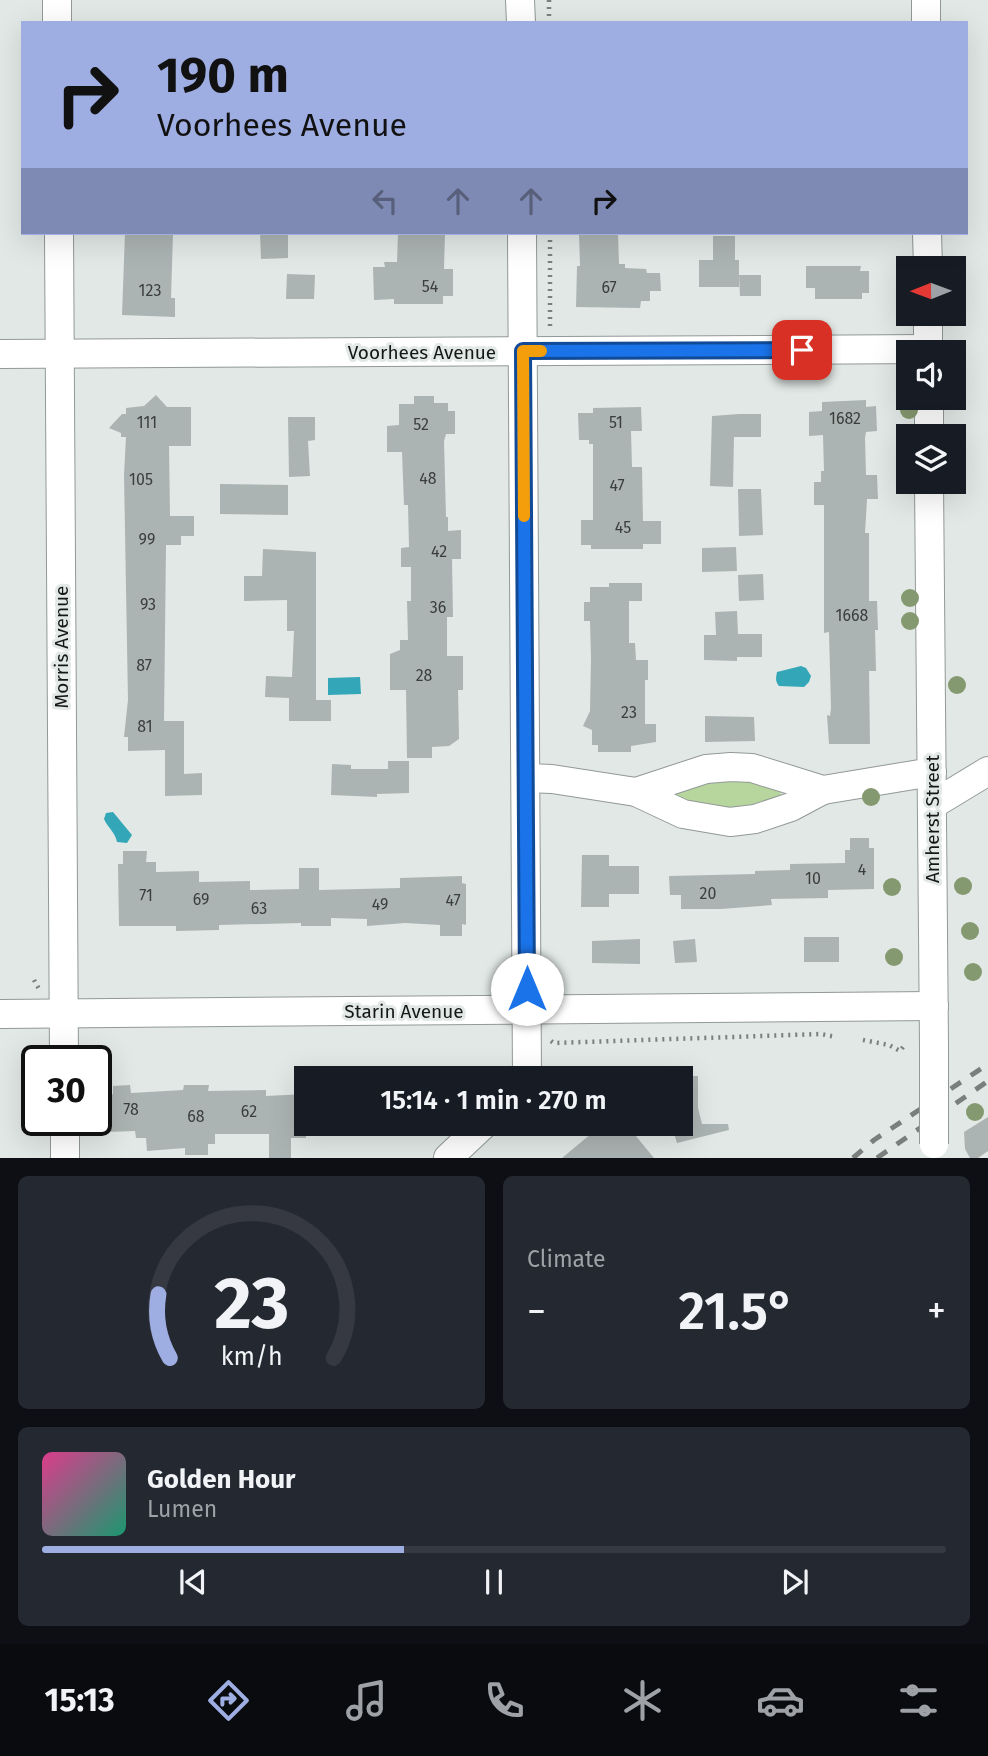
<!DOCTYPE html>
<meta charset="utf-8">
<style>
:root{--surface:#171b24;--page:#242831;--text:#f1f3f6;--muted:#9ea1a6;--line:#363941;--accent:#9eade2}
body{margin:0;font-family:"Fira Sans",sans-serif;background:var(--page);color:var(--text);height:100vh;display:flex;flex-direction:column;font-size:26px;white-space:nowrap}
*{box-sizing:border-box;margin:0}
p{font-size:23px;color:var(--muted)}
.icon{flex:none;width:38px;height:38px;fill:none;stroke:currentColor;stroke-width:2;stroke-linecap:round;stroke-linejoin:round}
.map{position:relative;height:1158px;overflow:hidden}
.details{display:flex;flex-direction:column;gap:18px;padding:18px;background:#0d0f14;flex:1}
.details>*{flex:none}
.banner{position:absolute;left:21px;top:21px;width:947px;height:214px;border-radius:0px;box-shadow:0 7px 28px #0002;background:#9eade2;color:#111;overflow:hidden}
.needle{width:46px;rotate:269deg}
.tools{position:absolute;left:896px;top:256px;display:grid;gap:14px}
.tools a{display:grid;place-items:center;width:70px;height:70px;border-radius:0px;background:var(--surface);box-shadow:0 7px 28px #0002;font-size:35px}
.speed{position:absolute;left:21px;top:1045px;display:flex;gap:14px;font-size:35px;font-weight:700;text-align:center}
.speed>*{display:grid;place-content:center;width:91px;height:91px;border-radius:50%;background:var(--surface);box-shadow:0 7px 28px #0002;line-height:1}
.speed .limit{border:4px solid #111;border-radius:10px;background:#fff;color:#111}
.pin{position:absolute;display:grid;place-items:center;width:60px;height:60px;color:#fff;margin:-30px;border-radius:14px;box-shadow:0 4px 10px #0006}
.me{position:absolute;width:77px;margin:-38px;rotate:0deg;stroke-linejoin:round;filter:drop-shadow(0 0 5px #0008)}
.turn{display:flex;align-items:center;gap:24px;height:147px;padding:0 21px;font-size:32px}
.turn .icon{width:91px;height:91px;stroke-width:2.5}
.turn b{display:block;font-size:49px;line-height:60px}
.lanes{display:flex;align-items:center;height:66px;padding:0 21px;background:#0003;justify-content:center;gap:35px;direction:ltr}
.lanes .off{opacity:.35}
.big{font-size:52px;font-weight:600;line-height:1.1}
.details .card{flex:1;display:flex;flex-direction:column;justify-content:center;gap:10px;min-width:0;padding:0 24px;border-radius:10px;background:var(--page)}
.details .dial{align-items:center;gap:0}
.dial svg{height:182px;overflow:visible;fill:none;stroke:var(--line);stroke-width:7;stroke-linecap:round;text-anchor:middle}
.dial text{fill:var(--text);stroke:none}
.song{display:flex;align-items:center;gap:21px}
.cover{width:84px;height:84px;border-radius:10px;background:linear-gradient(135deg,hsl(330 70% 55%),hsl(160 70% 35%))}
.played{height:7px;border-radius:4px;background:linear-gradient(90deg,var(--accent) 40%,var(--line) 40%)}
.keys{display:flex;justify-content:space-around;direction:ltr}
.heat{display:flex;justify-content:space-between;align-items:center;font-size:38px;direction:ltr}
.details .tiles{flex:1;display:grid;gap:18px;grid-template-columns:1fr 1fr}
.card:last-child{grid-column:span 2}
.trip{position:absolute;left:294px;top:1066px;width:399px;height:70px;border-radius:0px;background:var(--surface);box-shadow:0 7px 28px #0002;font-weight:600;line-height:70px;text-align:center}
.tabs{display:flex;height:112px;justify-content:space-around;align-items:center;background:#090b0e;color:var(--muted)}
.tabs .icon{width:49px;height:49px}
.tabs .current{color:var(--accent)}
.tabs b{font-size:32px;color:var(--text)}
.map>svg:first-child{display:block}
.green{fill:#b7d69d}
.water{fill:#33a7b8}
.building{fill:#acb4b3}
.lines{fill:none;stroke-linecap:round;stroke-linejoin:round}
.minor-casing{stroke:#929996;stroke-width:30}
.path{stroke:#7b7f7d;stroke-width:4.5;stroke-dasharray:2 5;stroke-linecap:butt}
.minor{stroke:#fff;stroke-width:28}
.rail{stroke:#7a7f7d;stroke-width:5;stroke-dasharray:12 12;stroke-linecap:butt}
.minor-bridge-casing{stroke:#929996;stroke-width:30;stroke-linecap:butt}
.minor-bridge{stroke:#fff;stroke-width:28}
.tree{fill:#84996f}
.route-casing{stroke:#114b97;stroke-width:18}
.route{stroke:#1a73e8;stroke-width:12}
.slow{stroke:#f59e0b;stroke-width:12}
.labels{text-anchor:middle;stroke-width:6;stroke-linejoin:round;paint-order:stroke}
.number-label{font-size:16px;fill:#3b3e3d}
.street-label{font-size:19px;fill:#151716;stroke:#e1e8e5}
</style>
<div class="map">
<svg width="988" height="1158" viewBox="0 0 988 1158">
<rect width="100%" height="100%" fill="#e1e8e5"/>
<path class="green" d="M716 780 757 781 779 787 781 793 779 799 736 810 678 799 676 794 679 787Z"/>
<g class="water">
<path d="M801 666 806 668 811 676 809 682 804 687 779 686C775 681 776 678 777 672Z"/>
<path d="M360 677 361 694 328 695V678Z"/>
<path d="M113 812 132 835 127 843 117 842C115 832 108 828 104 819L106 813Z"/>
</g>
<g class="building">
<path d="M125 233H173L171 298H175V317L122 315Z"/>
<path d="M260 233H288V258L261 259Z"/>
<path d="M398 233H445L444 269H453V296H443V304H394V299L374 300 373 267H385L384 262H397Z"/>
<path d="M579 233H618L619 264H625V268L646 269 647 273H660L661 291H650V301H641L640 308 576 307 577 266H580Z"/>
<path d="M713 236H735V260H739V287H699V260H713Z"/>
<path d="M806 266H861L860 271H869V293H862V299H815V288H806Z"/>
<path d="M287 274 315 275 314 299H286Z"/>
<path d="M739 275H761V296H740Z"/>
<path d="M156 395 167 407H191V446H169L170 516H194V536H181V545H166L164 721H184V774L202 773V795L165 796V750L128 751V737H124L128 700 124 475 126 437H121V433L109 428 122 414H126V408L144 406Z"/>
<path d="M414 396H434V403H448V411H455V434H446L444 441 446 517H448V531L461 530V559H452L453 617H447V656H463V690H458L459 739 449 746 432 747V758H407L406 690H390V654L400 650V640H408L407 601H411V567H401V548L409 547 408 505H404L402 452H387V426L399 425V404H414Z"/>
<path d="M866 400V407L876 406 877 431 866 432 865 438 866 475H877L878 499H867L865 533H869V601H877L878 630H875L876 671H869L870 744H829L827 715 830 716 831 708 829 632 824 633V505H814V482H821V471H824L823 435 809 436V412L822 411V402Z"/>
<path d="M641 407 642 431H631L632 467H642L643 521H661V544H643V549H591V545H581V520H593V444H589V440H579L578 413H593V408Z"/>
<path d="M739 414H761V437H734L733 487 710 486 712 416Z"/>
<path d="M288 417H315V440L308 441 310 476 289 477Z"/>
<path d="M220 484 288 485V515L220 514Z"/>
<path d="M738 489H761L763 535 739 536Z"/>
<path d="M736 547 737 571 702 572V548Z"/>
<path d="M263 549 316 552V700H331V721H289V698L265 697 266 676 292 677 294 631H287V600L244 601V576H262Z"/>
<path d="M763 574 764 600 739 601 738 575Z"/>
<path d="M609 583H642V601H629V643H635L636 660H648V680H645V724H656V742L631 746V752H598V745H592V730L583 726 590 711 591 658 590 621H584V602H590V587H609Z"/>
<path d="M737 611 738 634H762V657H737V661L704 660V635H716L715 612Z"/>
<path d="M705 716 754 717 755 741 705 742Z"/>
<path d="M388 761H409V793L377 794V797L331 795 332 764 351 765V769H388Z"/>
<path d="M850 838H869V848H874V889L828 890V898L771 899 772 905 721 909H681V895H670L669 876 755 874V871L790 870V864L845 863V850H850Z"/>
<path d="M123 851H147L146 862H156V872L199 871V882L250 881V890L299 889V868H319V890L400 888V878L462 876V883L466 884V925L462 924V936H440V925L405 923 367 926V919L331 918V926H301V923L219 925V930L176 931V926H119L118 864H123Z"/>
<path d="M582 855H609V866H639V894H609V907H581Z"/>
<rect x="804" y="937" width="35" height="25"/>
<path d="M640 939V964L592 963V941Z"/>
<path d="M695 939 697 962 675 963 673 941Z"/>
<path d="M681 1076H698V1108L702 1124H728L729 1130 677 1143 671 1124H681Z"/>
<path d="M130 1085 131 1093 183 1090 184 1085H209L208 1091 266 1090V1096L306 1094V1138H291V1158H269V1134H215V1144H208V1155H185V1148L147 1151 146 1138H136L135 1131 107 1132 105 1097 113 1094V1086Z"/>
<path d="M988 1117V1151L978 1158H970L965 1149 964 1132Z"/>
<path d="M584 1124H626L654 1158H562L592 1133Z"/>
</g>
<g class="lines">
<defs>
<g id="minor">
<path d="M57 0V23"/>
<path d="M520 0 521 23"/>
<path d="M926 0V23"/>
<path d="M59 233 64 1060"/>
<path d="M522 233 527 1078"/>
<path d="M927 233 928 268"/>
<path d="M928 313V352"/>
<path d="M0 354 928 349"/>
<path d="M929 397V436"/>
<path d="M929 481 934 1046"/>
<path d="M526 778 552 779 636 792 683 814 730 822 755 819 791 807 823 790"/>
<path d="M636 792 706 769 731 767 752 768 823 790 932 772"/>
<path d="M932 805 988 771"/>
<path d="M0 1014 934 1006"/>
<path d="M65 1120V1158"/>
<path d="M448 1158 484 1124"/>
</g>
</defs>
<use href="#minor" class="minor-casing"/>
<g class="path">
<path d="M549 0V23"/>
<path d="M550 233V326"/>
<path d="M34 980 39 989"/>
<path d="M863 1040 889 1045 900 1051 903 1047"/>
<path d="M551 1041 554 1043 821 1034 836 1037"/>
</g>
<use href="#minor" class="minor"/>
<g class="rail">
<path d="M853 1158 874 1140 988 1064"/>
<path d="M877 1158 988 1081"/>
</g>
<defs>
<path id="minor-bridge" d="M934 1046V1144"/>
</defs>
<use href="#minor-bridge" class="minor-bridge-casing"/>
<use href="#minor-bridge" class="minor-bridge"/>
</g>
<g class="tree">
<circle cx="909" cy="410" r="9"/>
<circle cx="910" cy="598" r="9"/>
<circle cx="910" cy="621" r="9"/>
<circle cx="957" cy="685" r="9"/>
<circle cx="871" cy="797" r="9"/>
<circle cx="963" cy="886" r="9"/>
<circle cx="892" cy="887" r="9"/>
<circle cx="970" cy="931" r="9"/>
<circle cx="894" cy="957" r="9"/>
<circle cx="973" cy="972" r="9"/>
<circle cx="975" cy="1112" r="9"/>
</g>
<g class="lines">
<defs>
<path id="route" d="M527 989 523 351 802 350"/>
</defs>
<use href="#route" class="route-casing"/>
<use href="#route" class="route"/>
<path class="slow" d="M524 516 523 351H541"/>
</g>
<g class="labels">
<g class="number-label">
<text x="430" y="292">54</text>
<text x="609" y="293">67</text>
<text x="150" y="296">123</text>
<text x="845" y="424">1682</text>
<text x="147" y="428">111</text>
<text x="616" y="428">51</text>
<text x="421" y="430">52</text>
<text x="428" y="484">48</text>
<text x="141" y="485">105</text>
<text x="617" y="491">47</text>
<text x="623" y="533">45</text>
<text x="147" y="545">99</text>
<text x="439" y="557">42</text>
<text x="148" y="610">93</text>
<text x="438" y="613">36</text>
<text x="852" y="621">1668</text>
<text x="144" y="671">87</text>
<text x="424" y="681">28</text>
<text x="629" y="718">23</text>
<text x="145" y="732">81</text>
<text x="862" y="875">4</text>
<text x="813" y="884">10</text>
<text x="708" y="899">20</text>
<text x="146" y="901">71</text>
<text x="201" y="905">69</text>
<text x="453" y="906">47</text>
<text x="380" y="910">49</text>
<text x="259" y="914">63</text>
<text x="131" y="1115">78</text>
<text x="249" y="1117">62</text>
<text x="196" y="1122">68</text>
</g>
<g class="street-label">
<text x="422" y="359">Voorhees Avenue</text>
<text transform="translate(61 647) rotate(-90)" y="7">Morris Avenue</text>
<text transform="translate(932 819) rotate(-90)" y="7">Amherst Street</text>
<text x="404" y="1018">Starin Avenue</text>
</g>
</g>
</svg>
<div class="tools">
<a><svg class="needle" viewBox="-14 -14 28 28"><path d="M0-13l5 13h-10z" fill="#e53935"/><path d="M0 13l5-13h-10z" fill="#9ea1a6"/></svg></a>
<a><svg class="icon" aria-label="sound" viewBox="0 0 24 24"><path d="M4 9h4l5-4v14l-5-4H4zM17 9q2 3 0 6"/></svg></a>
<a><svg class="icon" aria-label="layers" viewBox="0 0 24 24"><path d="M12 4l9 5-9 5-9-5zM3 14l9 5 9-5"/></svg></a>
</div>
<div class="speed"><div class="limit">30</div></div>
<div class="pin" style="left:802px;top:350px;background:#d93025"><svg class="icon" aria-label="arrive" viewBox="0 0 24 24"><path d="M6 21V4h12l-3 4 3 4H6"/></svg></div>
<svg class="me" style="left:527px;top:989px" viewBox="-20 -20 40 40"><circle r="19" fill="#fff"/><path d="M0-13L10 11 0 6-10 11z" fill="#1a73e8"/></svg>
<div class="trip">15:14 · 1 min · 270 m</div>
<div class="banner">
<div class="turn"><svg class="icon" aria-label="right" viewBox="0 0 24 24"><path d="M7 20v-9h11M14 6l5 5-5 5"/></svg><div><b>190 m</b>Voorhees Avenue</div></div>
<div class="lanes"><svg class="icon off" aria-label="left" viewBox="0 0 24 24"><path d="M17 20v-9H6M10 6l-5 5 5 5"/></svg><svg class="icon off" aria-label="ahead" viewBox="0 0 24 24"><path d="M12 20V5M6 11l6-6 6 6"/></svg><svg class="icon off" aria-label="ahead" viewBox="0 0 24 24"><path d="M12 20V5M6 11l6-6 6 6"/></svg><svg class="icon" aria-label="right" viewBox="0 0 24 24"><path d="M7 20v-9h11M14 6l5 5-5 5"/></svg></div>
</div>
</div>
<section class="details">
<div class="tiles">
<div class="card dial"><svg viewBox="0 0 100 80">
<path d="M14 69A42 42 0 1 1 86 69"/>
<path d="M14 69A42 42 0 0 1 9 41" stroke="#9eade2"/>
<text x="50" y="56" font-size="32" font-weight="700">23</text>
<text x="50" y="72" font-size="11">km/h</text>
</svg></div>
<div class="card"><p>Climate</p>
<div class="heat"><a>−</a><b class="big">21.5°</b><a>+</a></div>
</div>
<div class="card">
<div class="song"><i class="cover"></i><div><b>Golden Hour</b><p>Lumen</p></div></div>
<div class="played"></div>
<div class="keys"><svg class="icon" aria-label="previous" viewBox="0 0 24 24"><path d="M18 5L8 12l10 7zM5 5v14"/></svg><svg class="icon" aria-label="pause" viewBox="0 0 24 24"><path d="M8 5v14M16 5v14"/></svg><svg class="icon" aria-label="next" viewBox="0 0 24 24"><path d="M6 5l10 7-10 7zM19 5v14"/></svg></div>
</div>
</div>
</section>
<nav class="tabs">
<b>15:13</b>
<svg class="icon current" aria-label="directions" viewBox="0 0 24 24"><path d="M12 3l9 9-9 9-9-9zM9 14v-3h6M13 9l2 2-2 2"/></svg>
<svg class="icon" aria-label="music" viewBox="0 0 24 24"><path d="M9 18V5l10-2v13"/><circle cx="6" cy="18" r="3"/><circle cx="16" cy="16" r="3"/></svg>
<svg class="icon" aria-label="phone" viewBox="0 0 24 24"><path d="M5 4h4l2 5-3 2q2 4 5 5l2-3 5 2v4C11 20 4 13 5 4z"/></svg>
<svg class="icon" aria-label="climate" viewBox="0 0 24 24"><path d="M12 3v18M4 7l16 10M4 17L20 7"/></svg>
<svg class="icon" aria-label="car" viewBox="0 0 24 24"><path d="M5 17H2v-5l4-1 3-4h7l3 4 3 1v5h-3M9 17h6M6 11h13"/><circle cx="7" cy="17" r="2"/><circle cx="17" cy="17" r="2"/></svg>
<svg class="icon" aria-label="filters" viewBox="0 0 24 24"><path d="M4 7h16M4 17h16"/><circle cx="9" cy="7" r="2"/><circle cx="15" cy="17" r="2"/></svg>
</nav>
